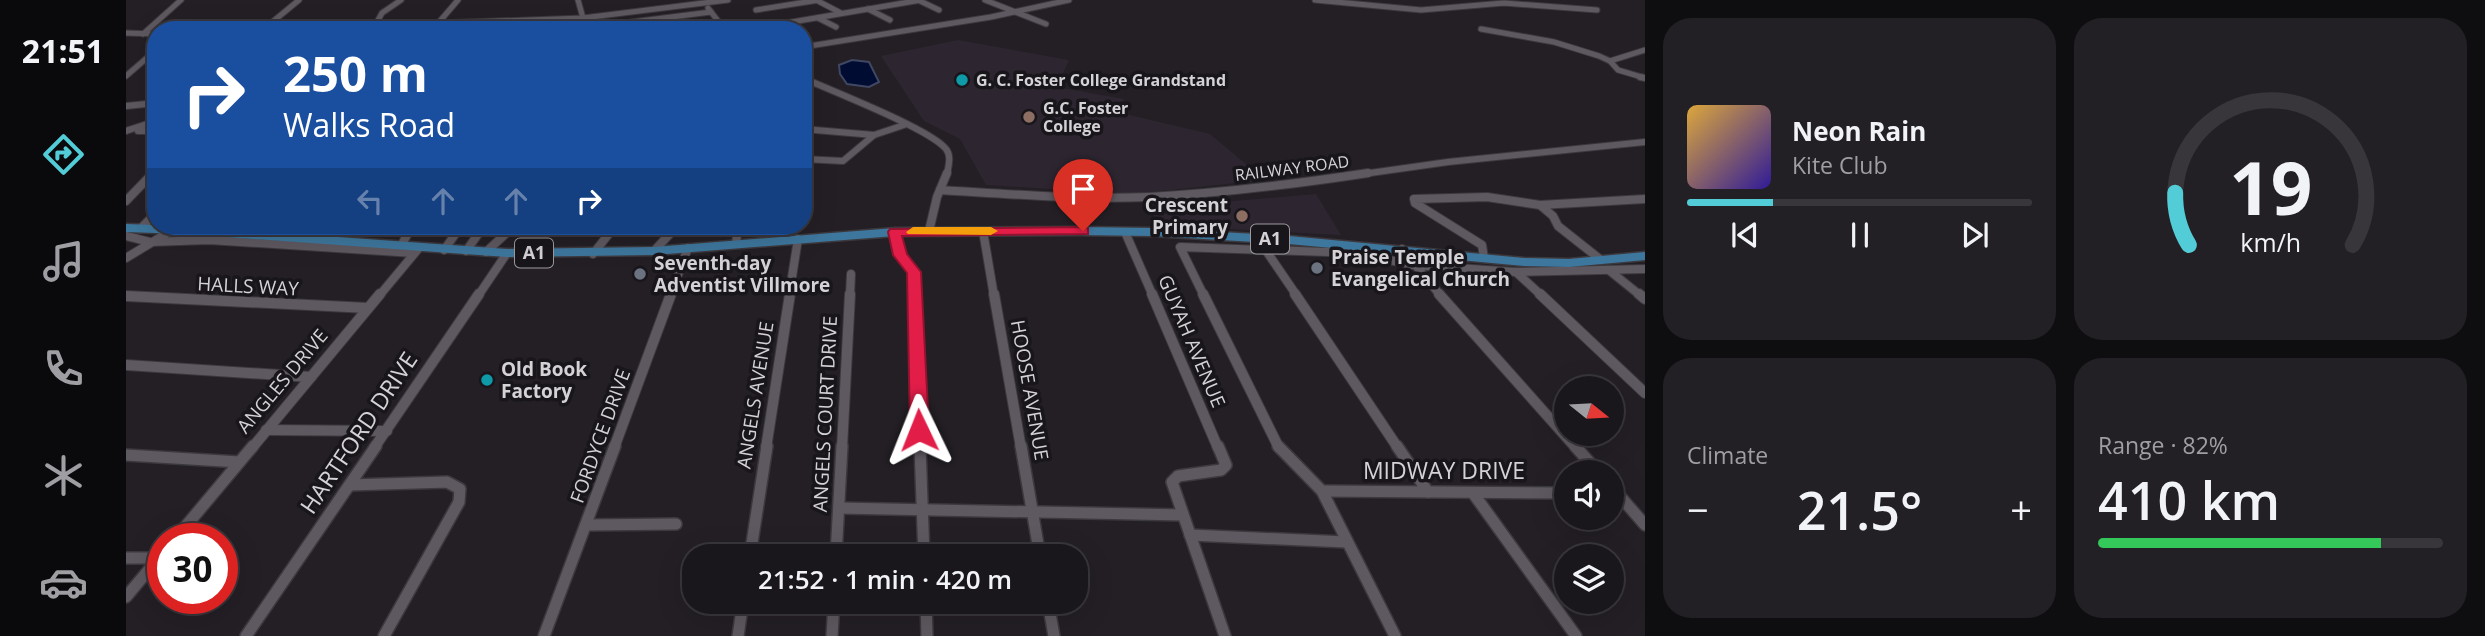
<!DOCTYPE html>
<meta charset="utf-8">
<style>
:root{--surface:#1a171c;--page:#232025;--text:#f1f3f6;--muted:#9f9fa3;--line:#38363b;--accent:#52ccd6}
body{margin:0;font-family:"Open Sans",sans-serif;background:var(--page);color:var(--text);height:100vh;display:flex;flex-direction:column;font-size:26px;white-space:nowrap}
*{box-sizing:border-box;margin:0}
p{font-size:23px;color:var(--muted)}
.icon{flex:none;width:38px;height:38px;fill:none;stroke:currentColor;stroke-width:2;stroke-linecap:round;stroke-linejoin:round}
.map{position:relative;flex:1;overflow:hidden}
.details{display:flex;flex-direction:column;gap:18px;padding:18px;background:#0e0d0f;width:840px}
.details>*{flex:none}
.guide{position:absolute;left:21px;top:21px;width:665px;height:214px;border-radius:28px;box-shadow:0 7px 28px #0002,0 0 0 2px var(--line);background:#1a4fa0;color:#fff;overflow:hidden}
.needle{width:46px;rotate:108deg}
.tools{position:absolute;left:1428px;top:376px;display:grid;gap:14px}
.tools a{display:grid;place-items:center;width:70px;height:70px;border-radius:50%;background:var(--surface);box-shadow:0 7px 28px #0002,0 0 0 2px var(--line);font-size:35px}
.speed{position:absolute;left:21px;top:523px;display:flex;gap:14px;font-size:35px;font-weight:700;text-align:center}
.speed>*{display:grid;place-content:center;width:91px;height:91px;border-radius:50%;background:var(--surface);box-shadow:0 7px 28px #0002,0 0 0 2px var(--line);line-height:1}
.speed .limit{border:10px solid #d22;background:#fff;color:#111}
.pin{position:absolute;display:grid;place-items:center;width:60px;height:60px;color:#fff;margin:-72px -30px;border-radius:50% 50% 50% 0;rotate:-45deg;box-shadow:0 0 7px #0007}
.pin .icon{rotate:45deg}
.me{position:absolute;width:77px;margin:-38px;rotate:358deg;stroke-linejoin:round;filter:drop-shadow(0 0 5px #0008)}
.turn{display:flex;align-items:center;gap:24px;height:147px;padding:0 21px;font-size:32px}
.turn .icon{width:91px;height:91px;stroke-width:2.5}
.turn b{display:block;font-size:49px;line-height:60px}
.lanes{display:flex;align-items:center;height:66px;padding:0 21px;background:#0003;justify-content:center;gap:35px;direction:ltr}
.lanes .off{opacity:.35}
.big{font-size:52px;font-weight:600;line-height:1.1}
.details .tile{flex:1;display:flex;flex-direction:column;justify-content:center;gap:10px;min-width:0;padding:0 24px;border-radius:28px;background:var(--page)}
.details .dial{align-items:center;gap:0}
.dial svg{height:182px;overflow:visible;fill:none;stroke:var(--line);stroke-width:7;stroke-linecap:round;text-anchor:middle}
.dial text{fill:var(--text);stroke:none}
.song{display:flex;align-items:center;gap:21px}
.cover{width:84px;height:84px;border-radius:10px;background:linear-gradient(135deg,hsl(40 70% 55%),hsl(250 70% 35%))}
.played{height:7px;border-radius:4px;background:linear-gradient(90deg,var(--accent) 25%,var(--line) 25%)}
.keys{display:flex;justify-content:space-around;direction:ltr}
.heat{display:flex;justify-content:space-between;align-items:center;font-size:38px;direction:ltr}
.charge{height:10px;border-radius:5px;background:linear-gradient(90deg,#34c759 82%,var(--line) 0)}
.details .tiles{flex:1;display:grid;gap:18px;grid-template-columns:repeat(2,1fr)}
.trip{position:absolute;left:556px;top:544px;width:406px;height:70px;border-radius:28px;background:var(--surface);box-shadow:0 7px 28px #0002,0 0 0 2px var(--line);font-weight:600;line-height:70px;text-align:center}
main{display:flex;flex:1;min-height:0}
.tab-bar{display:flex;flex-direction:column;width:126px;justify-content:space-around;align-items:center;background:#0a090b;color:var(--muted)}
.tab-bar .icon{width:49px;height:49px}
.tab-bar .active{color:var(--accent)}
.tab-bar b{font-size:32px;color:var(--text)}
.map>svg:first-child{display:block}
.built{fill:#2d2631}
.water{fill:#000c32;stroke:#404763;stroke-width:2}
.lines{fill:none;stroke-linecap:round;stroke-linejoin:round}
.minor-far4-casing{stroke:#3c393e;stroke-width:7}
.minor-far3-casing{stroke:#3c393e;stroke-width:8}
.minor-far2-casing{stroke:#3c393e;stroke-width:10}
.minor-far1-casing{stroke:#3c393e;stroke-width:12}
.minor-casing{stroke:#3c393e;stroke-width:14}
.primary-casing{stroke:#3c393e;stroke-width:3}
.minor-far4{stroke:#5e5960;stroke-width:5}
.minor-far3{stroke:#5e5960;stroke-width:6}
.minor-far2{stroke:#5e5960;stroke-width:8}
.minor-far1{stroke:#5e5960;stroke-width:10}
.minor{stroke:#5e5960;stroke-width:11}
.primary{fill:#3e779d;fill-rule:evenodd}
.route{fill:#e11d48;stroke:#92132f;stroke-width:2}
.slow{fill:#f59e0b}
.culture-dot{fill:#0f9aa8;stroke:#19161b;stroke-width:2.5}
.education-dot{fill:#8d6e63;stroke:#19161b;stroke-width:2.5}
.worship-dot{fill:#6b7280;stroke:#19161b;stroke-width:2.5}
.labels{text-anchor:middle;stroke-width:7;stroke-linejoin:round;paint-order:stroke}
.far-poi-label{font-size:16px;font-weight:bold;fill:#d5d2d6;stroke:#19161b;text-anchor:start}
.far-street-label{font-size:16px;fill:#d5d2d6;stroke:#19161b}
.shield{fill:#19161b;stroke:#9d9a9e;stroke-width:2}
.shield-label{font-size:18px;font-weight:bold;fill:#d5d2d6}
.poi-label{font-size:19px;font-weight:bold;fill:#d5d2d6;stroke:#19161b;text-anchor:start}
.street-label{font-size:19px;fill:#d5d2d6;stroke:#19161b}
.near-street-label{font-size:23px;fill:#d5d2d6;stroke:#19161b}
</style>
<main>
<nav class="tab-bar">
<b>21:51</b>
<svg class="icon active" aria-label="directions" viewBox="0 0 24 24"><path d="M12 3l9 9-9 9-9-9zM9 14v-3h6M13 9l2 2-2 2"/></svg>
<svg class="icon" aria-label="music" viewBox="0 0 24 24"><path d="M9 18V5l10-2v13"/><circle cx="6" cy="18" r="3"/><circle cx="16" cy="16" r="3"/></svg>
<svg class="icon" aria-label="phone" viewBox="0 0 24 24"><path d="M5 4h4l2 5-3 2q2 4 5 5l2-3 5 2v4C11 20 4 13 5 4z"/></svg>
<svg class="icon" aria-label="climate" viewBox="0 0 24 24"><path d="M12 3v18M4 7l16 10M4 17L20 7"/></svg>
<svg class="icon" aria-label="car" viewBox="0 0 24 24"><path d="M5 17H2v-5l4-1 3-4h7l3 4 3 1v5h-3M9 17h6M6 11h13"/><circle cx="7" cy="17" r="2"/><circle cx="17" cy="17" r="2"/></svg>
</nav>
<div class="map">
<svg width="1519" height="636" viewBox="0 0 1519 636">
<rect width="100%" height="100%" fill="#231f25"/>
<g class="built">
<path d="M832 40 943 60 931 87 998 99 995 113 1084 134 1139 180 1005 194 860 185 834 139 798 121 755 56Z"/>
<path d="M1190 194 1215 235 1030 225 1025 208Z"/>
</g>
<path class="water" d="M726 60 743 62 753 82 743 87 721 84 714 74 713 65Z"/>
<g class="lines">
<defs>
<g id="minor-far4">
<path d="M452 0 457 18"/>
<path d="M690 0 715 13"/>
<path d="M792 0 813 10"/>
<path d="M859 0 920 24"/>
<path d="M1189 0 1295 10 1378 3 1471 10"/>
<path d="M582 8 599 30"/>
<path d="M742 9 764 20"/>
<path d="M630 10 693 0"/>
<path d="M541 18 546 30"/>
<path d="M692 18 710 27"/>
<path d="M314 21 332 0"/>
<path d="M250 24 256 13 275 0"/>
<path d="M139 28 173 0"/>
<path d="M1355 29 1428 42 1473 56 1484 61 1492 70 1519 78"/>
<path d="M117 30 457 18 602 0"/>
<path d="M356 30 466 27 585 12"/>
<path d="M619 30 795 0"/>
<path d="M0 33 30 34"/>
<path d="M17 34 55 0"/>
<path d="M677 47 865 17 943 0"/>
<path d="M1484 61 1519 50"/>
<path d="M0 76 30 50"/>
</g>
<g id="minor-far3">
<path d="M1514 77 1519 78"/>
<path d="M677 78C706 91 804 129 820 149 826 156 822 167 821 175"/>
<path d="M0 106 30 103"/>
<path d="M677 129 748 135"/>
<path d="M0 131 30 121"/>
<path d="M12 131H30"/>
<path d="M677 159 717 161 748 135 778 125"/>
<path d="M25 175 30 170"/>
<path d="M1230 175 1322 162 1519 142"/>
</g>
<g id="minor-far2">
<path d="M814 190C883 194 954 200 1023 197 1096 193 1170 184 1242 173"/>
<path d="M0 201 27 173"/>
<path d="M17 226 30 213"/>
<path d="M803 231 811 197 821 173"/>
<path d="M857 231 868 296"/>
<path d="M769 232 774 255 788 272 789 296"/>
<path d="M999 232 1027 296"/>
<path d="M0 236 24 242 83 240 288 253"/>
<path d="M190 238 205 226"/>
<path d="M610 244 612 226"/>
<path d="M275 246 286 226"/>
<path d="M1139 249 1171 296"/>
<path d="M1276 249 1315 296"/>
<path d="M318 250 335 226"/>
<path d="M340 251 358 226"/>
<path d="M528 251 551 226"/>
<path d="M360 252 388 226"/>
<path d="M467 254 489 226"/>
<path d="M0 258 48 229"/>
<path d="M1358 258 1356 245 1289 203 1288 199 1361 197 1414 205"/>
<path d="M1475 260 1432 226 1427 216 1414 205 1519 199"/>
<path d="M1484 271 1515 296"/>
<path d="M1390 272 1416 296"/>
<path d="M0 296H4"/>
<path d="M253 296 293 248"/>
<path d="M352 296 381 253"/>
<path d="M544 296 562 248"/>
<path d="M663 296 672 239"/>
<path d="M724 296 725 274"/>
<path d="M1078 296 1054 247 1230 253 1287 265 1390 272 1519 269"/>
</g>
<g id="minor-far1">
<path d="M789 294 794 448"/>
<path d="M868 294 895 448"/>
<path d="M1026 294 1092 448"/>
<path d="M1077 294 1153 448"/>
<path d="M1169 294 1272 448"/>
<path d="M1313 294 1450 448"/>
<path d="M1414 294 1519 393"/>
<path d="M1513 294 1519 299"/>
<path d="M0 296 242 308"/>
<path d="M0 365 185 377"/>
<path d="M140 430 261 431"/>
<path d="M126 448 254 294"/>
<path d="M248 448 353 294"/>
<path d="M488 448 545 294"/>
<path d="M640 448 664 294"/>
<path d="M716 448 724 294"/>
</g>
<g id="minor">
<path d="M794 446 798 556"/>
<path d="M895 446 914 556"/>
<path d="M1092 446 1100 465 1095 470 1052 476 1046 482 1099 636"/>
<path d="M1152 446 1196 491 1269 636"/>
<path d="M1271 446 1302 492"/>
<path d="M1449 446 1472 472"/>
<path d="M0 455 113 462"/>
<path d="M224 485 321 482 334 489 333 502 258 636"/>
<path d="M1486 487 1519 525"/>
<path d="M1196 491 1440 493"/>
<path d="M1347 493 1450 636"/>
<path d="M713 508 1057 515"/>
<path d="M460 525 550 524"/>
<path d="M1064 535 1220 542"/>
<path d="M49 539 127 446"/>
<path d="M624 556 641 446"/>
<path d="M710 556 716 446"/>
<path d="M0 558H32"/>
<path d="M0 597 37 553"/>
<path d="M800 602 801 636"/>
<path d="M922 602 928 636"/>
<path d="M120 636 250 446"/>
<path d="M418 636 489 446"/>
<path d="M612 636 617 602"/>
<path d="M706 636 708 602"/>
</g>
<path id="primary" d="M0 224 58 226 381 249 528 247 769 228 953 227 1027 228 1163 236 1398 258 1443 259 1519 252V260L1443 267 1398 266 1163 244 1027 236 953 235 769 236 528 255 381 257 58 234 0 232Z"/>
</defs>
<use href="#minor-far4" class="minor-far4-casing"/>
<use href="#minor-far3" class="minor-far3-casing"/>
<use href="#minor-far2" class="minor-far2-casing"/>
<use href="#minor-far1" class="minor-far1-casing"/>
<use href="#minor" class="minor-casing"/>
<use href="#primary" class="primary-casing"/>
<use href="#minor-far4" class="minor-far4"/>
<use href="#minor-far3" class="minor-far3"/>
<use href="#minor-far2" class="minor-far2"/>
<use href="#minor-far1" class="minor-far1"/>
<use href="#minor" class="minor"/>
<use href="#primary" class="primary"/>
</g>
<path class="route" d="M957 227 962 228V234L776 236 781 254 795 272 803 430 800 435H787L784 430 781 273 767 255 762 232 764 229Z"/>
<path class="slow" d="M787 227H865L872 231 865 235 782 234 780 232Z"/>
<g class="culture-dot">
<circle cx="836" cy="80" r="7"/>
<circle cx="361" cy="380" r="7"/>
</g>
<g class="education-dot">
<circle cx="903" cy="117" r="7"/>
<circle cx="1116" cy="216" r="7"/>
</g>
<g class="worship-dot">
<circle cx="1191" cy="268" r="7"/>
<circle cx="514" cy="274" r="7"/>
</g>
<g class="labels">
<g class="far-poi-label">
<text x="850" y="86">G. C. Foster College Grandstand</text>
<text x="917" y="114">G.C. Foster<tspan x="917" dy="18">College</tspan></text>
</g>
<g class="far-street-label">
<text transform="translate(1166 168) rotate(-7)" y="6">RAILWAY ROAD</text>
</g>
<g class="shield">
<rect x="1125" y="224.5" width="38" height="29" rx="5"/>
<rect x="389" y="238.5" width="38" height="29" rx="5"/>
</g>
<g class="shield-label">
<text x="1144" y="245">A1</text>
<text x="408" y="259">A1</text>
</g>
<g class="poi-label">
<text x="1102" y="212" text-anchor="end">Crescent<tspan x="1102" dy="22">Primary</tspan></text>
<text x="1205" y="264">Praise Temple<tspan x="1205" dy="22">Evangelical Church</tspan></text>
<text x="528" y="270">Seventh-day<tspan x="528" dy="22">Adventist Villmore</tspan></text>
<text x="375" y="376">Old Book<tspan x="375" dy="22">Factory</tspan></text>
</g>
<g class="street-label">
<text transform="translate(122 286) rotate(3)" y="7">HALLS WAY</text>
<text transform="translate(1066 341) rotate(67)" y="7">GUYAH AVENUE</text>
<text transform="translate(156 381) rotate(-50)" y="7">ANGLES DRIVE</text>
<text transform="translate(904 390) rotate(80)" y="7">HOOSE AVENUE</text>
<text transform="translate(629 395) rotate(-81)" y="7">ANGELS AVENUE</text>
<text transform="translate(699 414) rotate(-87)" y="7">ANGELS COURT DRIVE</text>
<text transform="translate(474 436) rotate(-70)" y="7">FORDYCE DRIVE</text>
</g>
<g class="near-street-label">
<text transform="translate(233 433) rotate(-56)" y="8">HARTFORD DRIVE</text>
<text x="1318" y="479">MIDWAY DRIVE</text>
</g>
</g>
</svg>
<div class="tools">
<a><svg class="needle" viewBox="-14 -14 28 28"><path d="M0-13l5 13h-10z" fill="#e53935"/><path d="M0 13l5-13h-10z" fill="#9f9fa3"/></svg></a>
<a><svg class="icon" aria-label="sound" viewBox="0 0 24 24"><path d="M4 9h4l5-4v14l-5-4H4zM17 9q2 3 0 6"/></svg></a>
<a><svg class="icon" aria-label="layers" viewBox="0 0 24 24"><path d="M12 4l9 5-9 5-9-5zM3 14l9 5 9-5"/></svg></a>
</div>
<div class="speed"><div class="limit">30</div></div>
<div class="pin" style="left:957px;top:231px;background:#d93025"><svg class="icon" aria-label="arrive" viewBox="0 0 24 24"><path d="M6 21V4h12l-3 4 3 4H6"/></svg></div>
<svg class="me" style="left:793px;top:430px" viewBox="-20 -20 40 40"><path d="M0-17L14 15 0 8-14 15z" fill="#e11d48" stroke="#fff" stroke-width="4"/></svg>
<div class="trip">21:52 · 1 min · 420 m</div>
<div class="guide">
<div class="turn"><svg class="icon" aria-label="right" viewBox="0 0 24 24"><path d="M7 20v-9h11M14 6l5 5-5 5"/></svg><div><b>250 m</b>Walks Road</div></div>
<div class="lanes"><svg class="icon off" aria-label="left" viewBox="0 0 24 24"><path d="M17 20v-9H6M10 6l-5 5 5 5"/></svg><svg class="icon off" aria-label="ahead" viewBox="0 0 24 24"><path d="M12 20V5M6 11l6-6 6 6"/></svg><svg class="icon off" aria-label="ahead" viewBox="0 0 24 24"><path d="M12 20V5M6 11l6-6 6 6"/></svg><svg class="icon" aria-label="right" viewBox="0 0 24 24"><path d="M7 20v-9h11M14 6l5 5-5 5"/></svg></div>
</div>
</div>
<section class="details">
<div class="tiles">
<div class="tile">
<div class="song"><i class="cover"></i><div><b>Neon Rain</b><p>Kite Club</p></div></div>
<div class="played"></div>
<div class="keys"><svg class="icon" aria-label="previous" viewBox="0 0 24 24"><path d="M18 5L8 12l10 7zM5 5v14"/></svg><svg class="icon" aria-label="pause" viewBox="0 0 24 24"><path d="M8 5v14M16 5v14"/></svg><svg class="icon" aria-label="next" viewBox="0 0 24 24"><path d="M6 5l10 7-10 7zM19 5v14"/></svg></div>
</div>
<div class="tile dial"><svg viewBox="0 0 100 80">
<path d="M14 69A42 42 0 1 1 86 69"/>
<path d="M14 69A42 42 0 0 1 8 46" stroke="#52ccd6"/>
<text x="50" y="56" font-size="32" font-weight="700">19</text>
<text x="50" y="72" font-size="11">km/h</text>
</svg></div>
<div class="tile"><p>Climate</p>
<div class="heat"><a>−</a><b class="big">21.5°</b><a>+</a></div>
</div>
<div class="tile"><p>Range · 82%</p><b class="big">410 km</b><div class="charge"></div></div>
</div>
</section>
</main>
